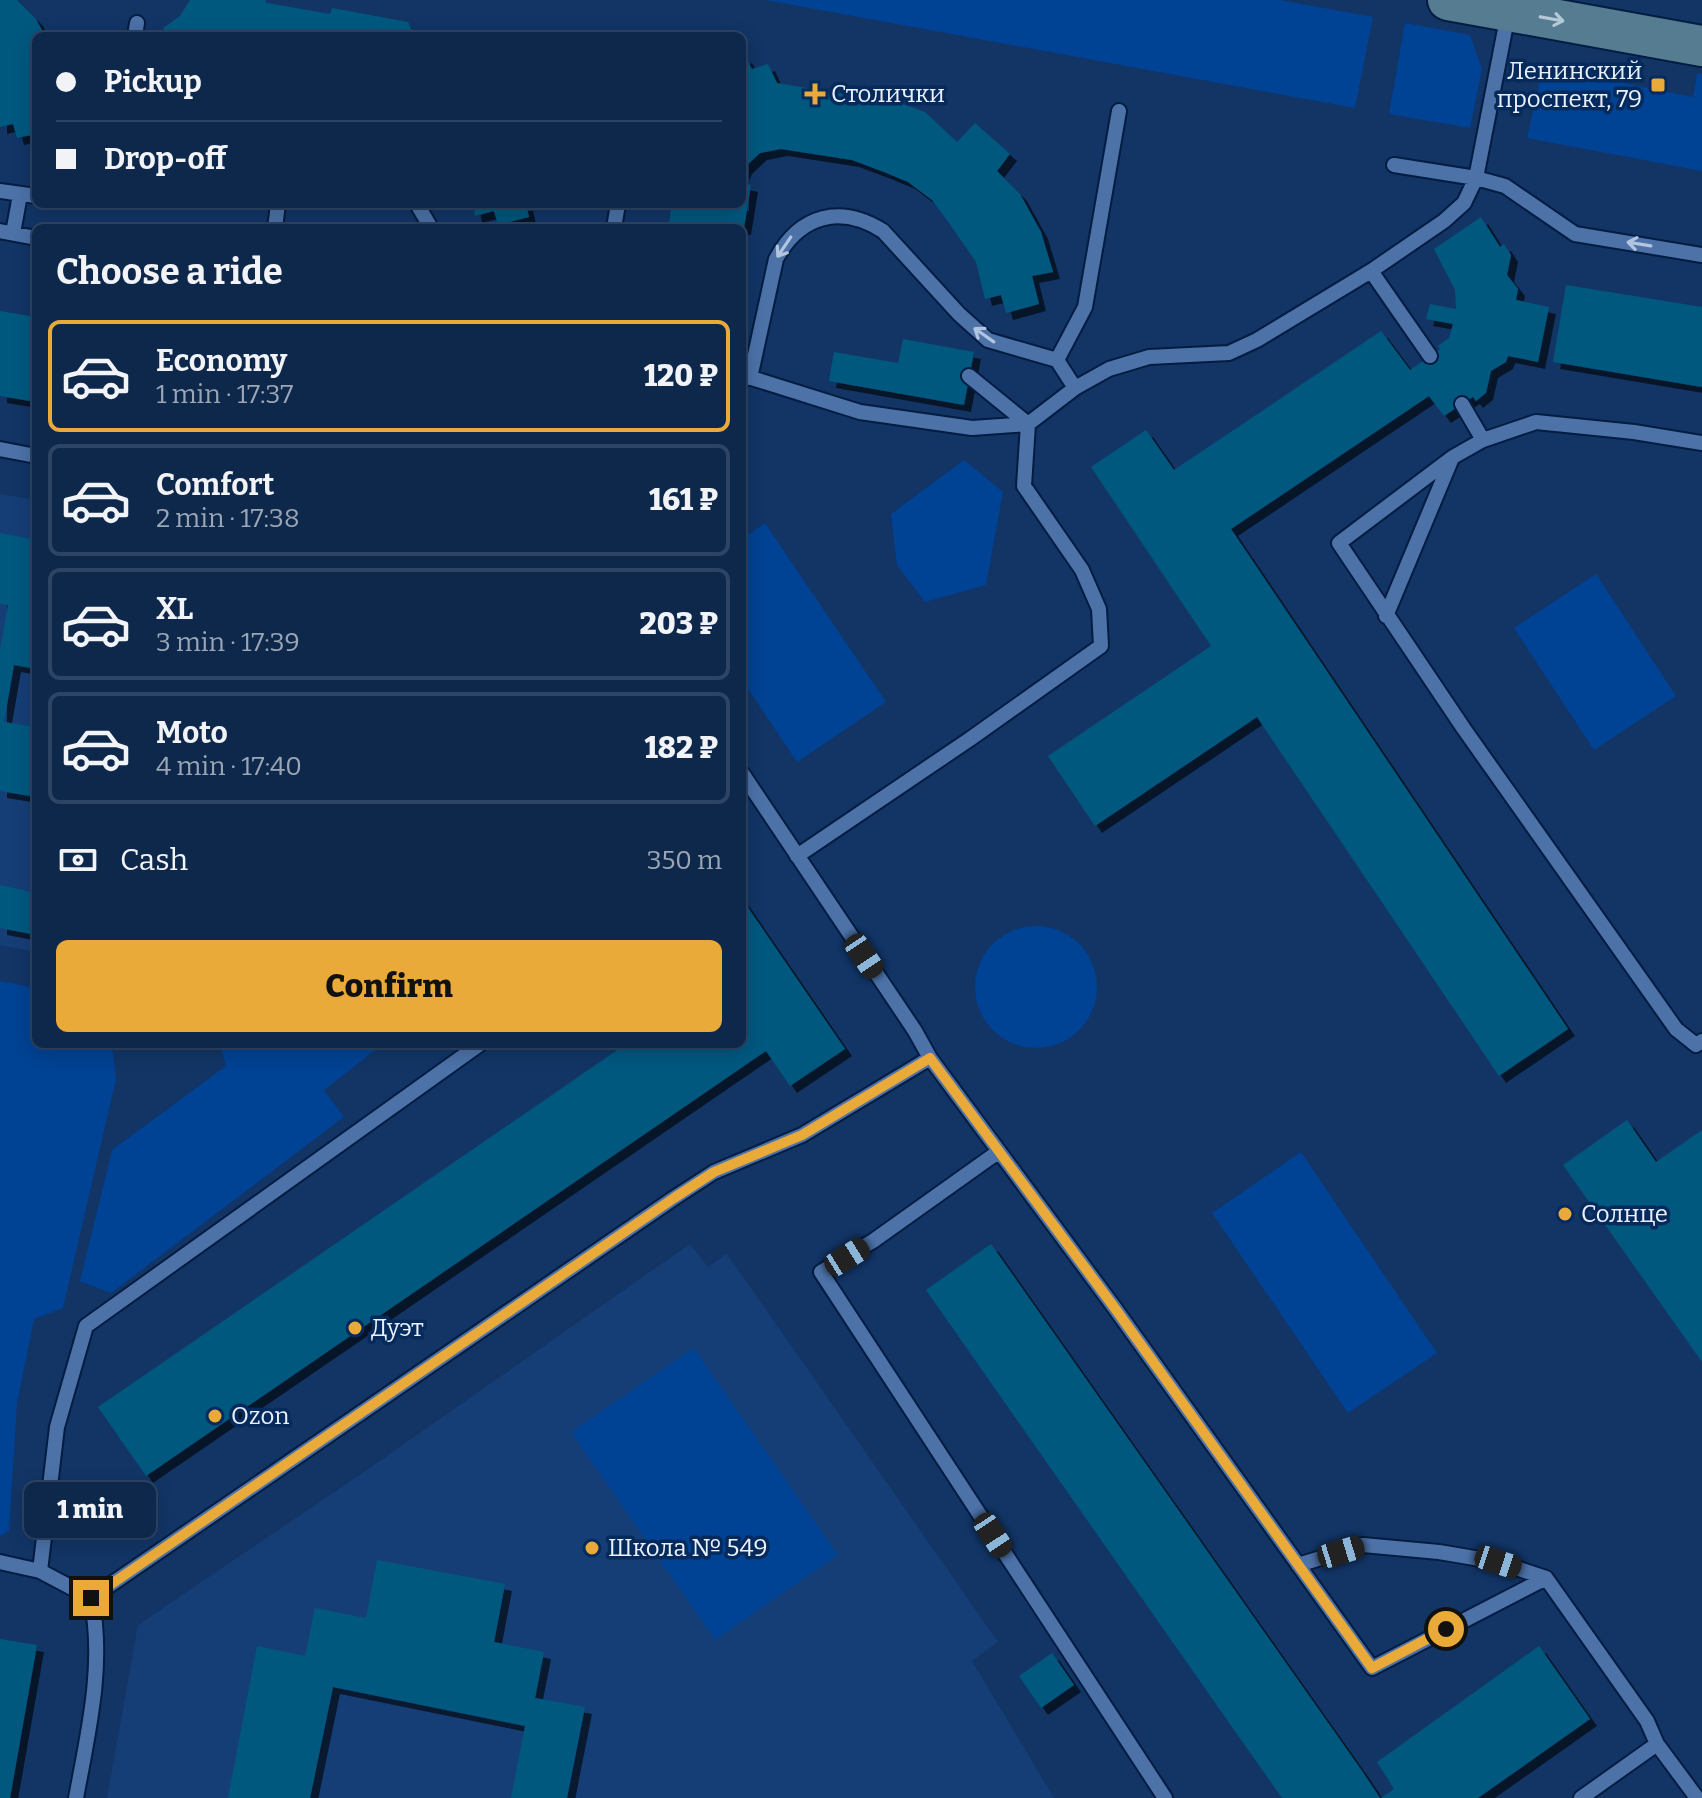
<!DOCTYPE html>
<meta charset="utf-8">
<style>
:root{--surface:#0e284c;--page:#173053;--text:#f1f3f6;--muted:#9ba6b5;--line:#2e4464;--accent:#eaaa39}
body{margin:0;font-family:Bitter,serif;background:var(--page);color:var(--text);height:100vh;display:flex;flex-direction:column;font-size:30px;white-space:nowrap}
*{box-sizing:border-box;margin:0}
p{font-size:26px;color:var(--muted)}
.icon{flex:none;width:44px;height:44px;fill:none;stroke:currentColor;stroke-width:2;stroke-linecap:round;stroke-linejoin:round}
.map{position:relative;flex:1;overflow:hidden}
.details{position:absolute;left:32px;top:224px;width:714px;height:824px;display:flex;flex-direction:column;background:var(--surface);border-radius:12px;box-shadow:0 4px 20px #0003,0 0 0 2px var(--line)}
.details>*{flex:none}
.top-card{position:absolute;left:32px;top:32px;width:714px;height:176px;border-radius:12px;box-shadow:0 4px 20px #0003,0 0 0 2px var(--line);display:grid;align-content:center;height:176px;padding:0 24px;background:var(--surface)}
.end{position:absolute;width:36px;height:36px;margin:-18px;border:10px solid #eaaa39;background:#111;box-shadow:0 0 0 4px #111}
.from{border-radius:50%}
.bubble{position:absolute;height:56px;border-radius:12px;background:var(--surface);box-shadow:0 4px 20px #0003,0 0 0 2px var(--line);font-size:26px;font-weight:800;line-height:56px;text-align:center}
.car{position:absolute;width:24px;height:48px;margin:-24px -12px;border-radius:10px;box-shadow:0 0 6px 2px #0007;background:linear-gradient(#222 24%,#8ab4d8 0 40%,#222 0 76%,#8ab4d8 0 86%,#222 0)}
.top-card b{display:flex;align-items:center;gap:28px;height:76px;font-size:30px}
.top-card b+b{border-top:2px solid var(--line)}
.top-card i{width:20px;height:20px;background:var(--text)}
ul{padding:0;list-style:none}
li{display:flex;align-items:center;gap:24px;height:112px;margin:0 16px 12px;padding:0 8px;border:4px solid var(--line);border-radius:12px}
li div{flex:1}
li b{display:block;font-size:30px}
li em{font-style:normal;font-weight:800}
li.active{border-color:var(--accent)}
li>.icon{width:72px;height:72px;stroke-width:1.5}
h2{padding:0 24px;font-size:36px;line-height:96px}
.pay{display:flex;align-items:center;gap:20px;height:88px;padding:0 24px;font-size:30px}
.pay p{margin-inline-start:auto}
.primary-button{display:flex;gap:16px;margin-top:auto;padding:16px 24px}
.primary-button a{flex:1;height:92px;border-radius:12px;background:var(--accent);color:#111;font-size:32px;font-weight:800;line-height:92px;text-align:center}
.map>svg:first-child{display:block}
.built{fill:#163e76}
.green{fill:#004293}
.building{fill:#02587f;filter:url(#shadow)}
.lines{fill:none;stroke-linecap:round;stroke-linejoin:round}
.service-casing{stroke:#031c41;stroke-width:18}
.secondary-casing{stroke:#031c41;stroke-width:44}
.service{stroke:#4c72a8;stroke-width:14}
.secondary{stroke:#557c90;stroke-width:40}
.oneway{stroke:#b5c8d8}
.oneway2{stroke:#b2c5e0}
.route{stroke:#eaaa39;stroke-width:10}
.poi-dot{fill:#eaaa39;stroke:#062a5b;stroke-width:3}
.labels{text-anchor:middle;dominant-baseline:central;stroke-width:7;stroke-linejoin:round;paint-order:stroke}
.poi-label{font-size:24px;fill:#e9f1fe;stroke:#062a5b;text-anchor:start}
</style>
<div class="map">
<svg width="1702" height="1798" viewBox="0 0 1702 1798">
<defs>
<filter id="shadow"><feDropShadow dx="7" dy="7" stdDeviation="0" flood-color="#0009"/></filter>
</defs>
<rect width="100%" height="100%" fill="#123566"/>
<path class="built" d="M 0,494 L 36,500 L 36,952 L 0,945 Z
M 690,1244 L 708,1267 L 727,1254 L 998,1642 L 972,1661 L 1054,1798 L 107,1798 L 138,1625 L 364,1472 Z"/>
<path class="green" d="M 766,0 L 1280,0 L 1373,17 L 1355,108 Z
M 1405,23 L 1470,35 L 1482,69 L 1470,128 L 1389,114 Z
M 1553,69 L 1693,97 L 1697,74 L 1702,74 L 1702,171 L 1527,138 L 1541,75 Z
M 964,460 L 1003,492 L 986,585 L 925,602 L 897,565 L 891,514 Z
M 765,523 L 886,702 L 797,762 L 742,680 L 742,539 Z
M 1596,574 L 1676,696 L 1594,750 L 1514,628 Z
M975 987a61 61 0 1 1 122 0a61 61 0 1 1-122 0Z
M 0,981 L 36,988 L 36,1044 L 112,1044 L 116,1079 L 63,1308 L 34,1319 L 17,1403 L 9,1531 L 0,1536 Z
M 220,1044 L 383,1044 L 324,1090 L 344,1117 L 111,1293 L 80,1281 L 112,1150 L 226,1066 Z
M 1301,1152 L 1437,1353 L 1348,1413 L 1212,1213 Z
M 694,1348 L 838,1555 L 715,1640 L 571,1432 Z"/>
<path class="building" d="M 0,0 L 17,0 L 36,19 L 45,36 L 36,36 L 36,134 L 17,138 L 13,124 L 0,127 Z
M 190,0 L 265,0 L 267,3 L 330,14 L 332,8 L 408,22 L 411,29 L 430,32 L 431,36 L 168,36 L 163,28 L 180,16 Z
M 745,56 L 752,69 L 768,64 L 777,83 L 903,104 L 925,112 L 957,142 L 975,123 L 1010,154 L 997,171 L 1020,194 L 1041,232 L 1053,272 L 1032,276 L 1039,304 L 1006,313 L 1001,295 L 985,299 L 976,262 L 947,220 L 932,200 L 908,182 L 884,172 L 852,160 L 781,149 L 760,153 L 745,167 L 742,174 L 742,58 Z
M 742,183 L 751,185 L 744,228 L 668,228 L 672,204 L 742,204 Z
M 473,204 L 526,204 L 529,217 L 498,225 L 494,211 L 475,216 Z
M 1481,217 L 1500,247 L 1504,244 L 1511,255 L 1507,275 L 1518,289 L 1516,300 L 1549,307 L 1538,362 L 1508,356 L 1506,362 L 1491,371 L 1486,393 L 1476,401 L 1473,397 L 1444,416 L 1429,396 L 1231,529 L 1568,1029 L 1499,1076 L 1257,717 L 1095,826 L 1048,756 L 1211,646 L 1091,467 L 1146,430 L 1174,470 L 1381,331 L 1410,370 L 1440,349 L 1438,346 L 1449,338 L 1453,324 L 1426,319 L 1430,304 L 1456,309 L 1455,290 L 1434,249 Z
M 1566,285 L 1702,307 L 1702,387 L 1553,362 Z
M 0,311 L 36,317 L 36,402 L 0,396 Z
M 903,339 L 974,352 L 964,405 L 829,381 L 834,352 L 898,363 Z
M 0,533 L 36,540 L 36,669 L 14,665 L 4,722 L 36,727 L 36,797 L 0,791 L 0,650 L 8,605 L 0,604 Z
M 0,885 L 36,893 L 36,935 L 0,928 Z
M 742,899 L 845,1049 L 790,1086 L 766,1051 L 146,1476 L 98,1407 L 626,1044 L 742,1044 Z
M 1627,1120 L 1656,1162 L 1702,1130 L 1702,1362 L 1563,1165 Z
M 991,1244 L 1362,1771 L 1380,1798 L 1282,1798 L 1164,1630 L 926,1290 Z
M 377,1560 L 505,1584 L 494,1642 L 544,1652 L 535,1698 L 585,1707 L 567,1798 L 511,1798 L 525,1726 L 333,1687 L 310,1798 L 228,1798 L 257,1646 L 305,1656 L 315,1608 L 366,1618 Z
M 0,1639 L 37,1645 L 10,1798 L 0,1798 Z
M 1539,1646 L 1590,1719 L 1478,1798 L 1381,1798 L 1394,1789 L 1377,1762 Z
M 1052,1653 L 1074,1685 L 1041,1708 L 1019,1676 Z"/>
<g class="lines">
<defs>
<path id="service" d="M 135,36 L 137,23
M 1394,165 L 1476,178 L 1505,186 L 1575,234 L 1702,255
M 0,191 L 36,196
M 417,204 L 431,228
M 275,228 L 278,204
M 614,228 L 618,204
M 0,231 L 36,238
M 13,233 L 20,195
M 1371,271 L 1430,356
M 742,375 L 860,412 L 972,428 L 1028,424 L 1075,388 L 1109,369 L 1149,357 L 1229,353 L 1257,340 L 1371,271 L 1444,221 L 1464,203 L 1476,178 L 1508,14
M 750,378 L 776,259 C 800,215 840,204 883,231 L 959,314 L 988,340 L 1057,360
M 1075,388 L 1057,360 L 1085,307 L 1119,111
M 1462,404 L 1483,440
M 1702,443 L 1634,432 L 1536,422 L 1483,440 L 1453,457 L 1339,543 L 1464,729 L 1676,1029 L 1696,1045 L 1702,1041
M 0,449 L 36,456
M 1386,616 L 1452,458
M 742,773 L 915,1031 L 930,1058 L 1114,1307 L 1372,1668 L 1546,1578 L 1647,1721 L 1657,1744 L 1697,1798
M 797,856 L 970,739 L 1101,646 L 1099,609 L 1082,570 L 1024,486 L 1028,424 L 969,376
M 998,1152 L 873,1241 L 821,1272 L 1165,1798
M 0,1562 L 40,1571 L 91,1598
M 1298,1565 L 1363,1545 L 1439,1552 L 1498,1562 L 1546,1578
M 40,1571 L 57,1427 L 86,1326 L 480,1044
M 91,1598 L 674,1198 L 714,1172 L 802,1135 L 930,1058
M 76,1798 C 88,1733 105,1663 91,1598
M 1581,1798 L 1657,1744"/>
<path id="secondary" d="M 1448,0 L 1702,46"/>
</defs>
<use href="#service" class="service-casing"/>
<use href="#secondary" class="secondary-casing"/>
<use href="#service" class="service"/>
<use href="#secondary" class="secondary"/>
</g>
<defs><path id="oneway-shaft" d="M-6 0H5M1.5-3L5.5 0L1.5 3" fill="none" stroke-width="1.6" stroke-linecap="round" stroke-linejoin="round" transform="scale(2)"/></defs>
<use class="oneway" href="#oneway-shaft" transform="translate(1552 19) rotate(10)"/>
<g class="oneway2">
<use href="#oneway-shaft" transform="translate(1639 244) rotate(-171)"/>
<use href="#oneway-shaft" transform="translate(784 247) rotate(124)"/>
<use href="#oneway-shaft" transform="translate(984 335) rotate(-145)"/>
</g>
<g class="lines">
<path class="route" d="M 91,1598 L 674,1198 L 714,1172 L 802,1135 L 930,1058 L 1114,1307 L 1372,1668 L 1446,1629"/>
</g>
<g class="poi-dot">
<rect x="1650" y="77" width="16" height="16" rx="4"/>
<path d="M811 82h8v8h8v8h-8v8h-8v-8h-8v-8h8z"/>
<circle cx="1565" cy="1214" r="8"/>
<circle cx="355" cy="1328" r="8"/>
<circle cx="215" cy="1416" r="8"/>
<circle cx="592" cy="1548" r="8"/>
</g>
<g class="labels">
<g class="poi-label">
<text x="1642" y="71" text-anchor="end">Ленинский<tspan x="1642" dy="28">проспект, 79</tspan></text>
<text x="831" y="94">Столички</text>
<text x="1581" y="1214">Солнце</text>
<text x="371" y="1328">Дуэт</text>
<text x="231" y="1416">Ozon</text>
<text x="608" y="1548">Школа № 549</text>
</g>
</g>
</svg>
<i class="end from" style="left:1446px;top:1629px"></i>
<i class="end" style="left:91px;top:1598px"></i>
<div class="bubble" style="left:24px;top:1482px;width:132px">1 min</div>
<i class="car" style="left:864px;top:956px;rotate:146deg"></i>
<i class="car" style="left:847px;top:1257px;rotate:58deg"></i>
<i class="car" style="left:993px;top:1535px;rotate:147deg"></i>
<i class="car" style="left:1341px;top:1552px;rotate:73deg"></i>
<i class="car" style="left:1498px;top:1562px;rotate:108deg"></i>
<div class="top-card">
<b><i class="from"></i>Pickup</b>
<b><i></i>Drop-off</b>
</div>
<section class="details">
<h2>Choose a ride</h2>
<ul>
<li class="active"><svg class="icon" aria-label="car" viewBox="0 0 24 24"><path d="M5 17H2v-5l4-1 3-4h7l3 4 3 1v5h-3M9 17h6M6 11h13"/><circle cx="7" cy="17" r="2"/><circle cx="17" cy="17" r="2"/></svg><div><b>Economy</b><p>1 min · 17:37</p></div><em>120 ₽</em></li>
<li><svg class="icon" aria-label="car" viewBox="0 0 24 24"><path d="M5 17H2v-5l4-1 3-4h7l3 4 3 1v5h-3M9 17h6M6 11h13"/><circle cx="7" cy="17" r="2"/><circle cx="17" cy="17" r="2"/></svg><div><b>Comfort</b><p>2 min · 17:38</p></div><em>161 ₽</em></li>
<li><svg class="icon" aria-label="car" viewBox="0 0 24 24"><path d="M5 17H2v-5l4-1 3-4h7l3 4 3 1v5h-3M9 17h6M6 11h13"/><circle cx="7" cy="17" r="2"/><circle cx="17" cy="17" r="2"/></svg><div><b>XL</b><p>3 min · 17:39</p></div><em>203 ₽</em></li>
<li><svg class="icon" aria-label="car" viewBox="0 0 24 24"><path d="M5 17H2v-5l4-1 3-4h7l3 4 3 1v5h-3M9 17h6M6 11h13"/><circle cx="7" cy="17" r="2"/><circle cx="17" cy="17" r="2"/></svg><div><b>Moto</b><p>4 min · 17:40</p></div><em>182 ₽</em></li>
</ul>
<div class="pay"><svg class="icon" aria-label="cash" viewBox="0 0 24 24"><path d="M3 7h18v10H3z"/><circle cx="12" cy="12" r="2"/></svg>Cash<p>350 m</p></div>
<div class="primary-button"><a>Confirm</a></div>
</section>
</div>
